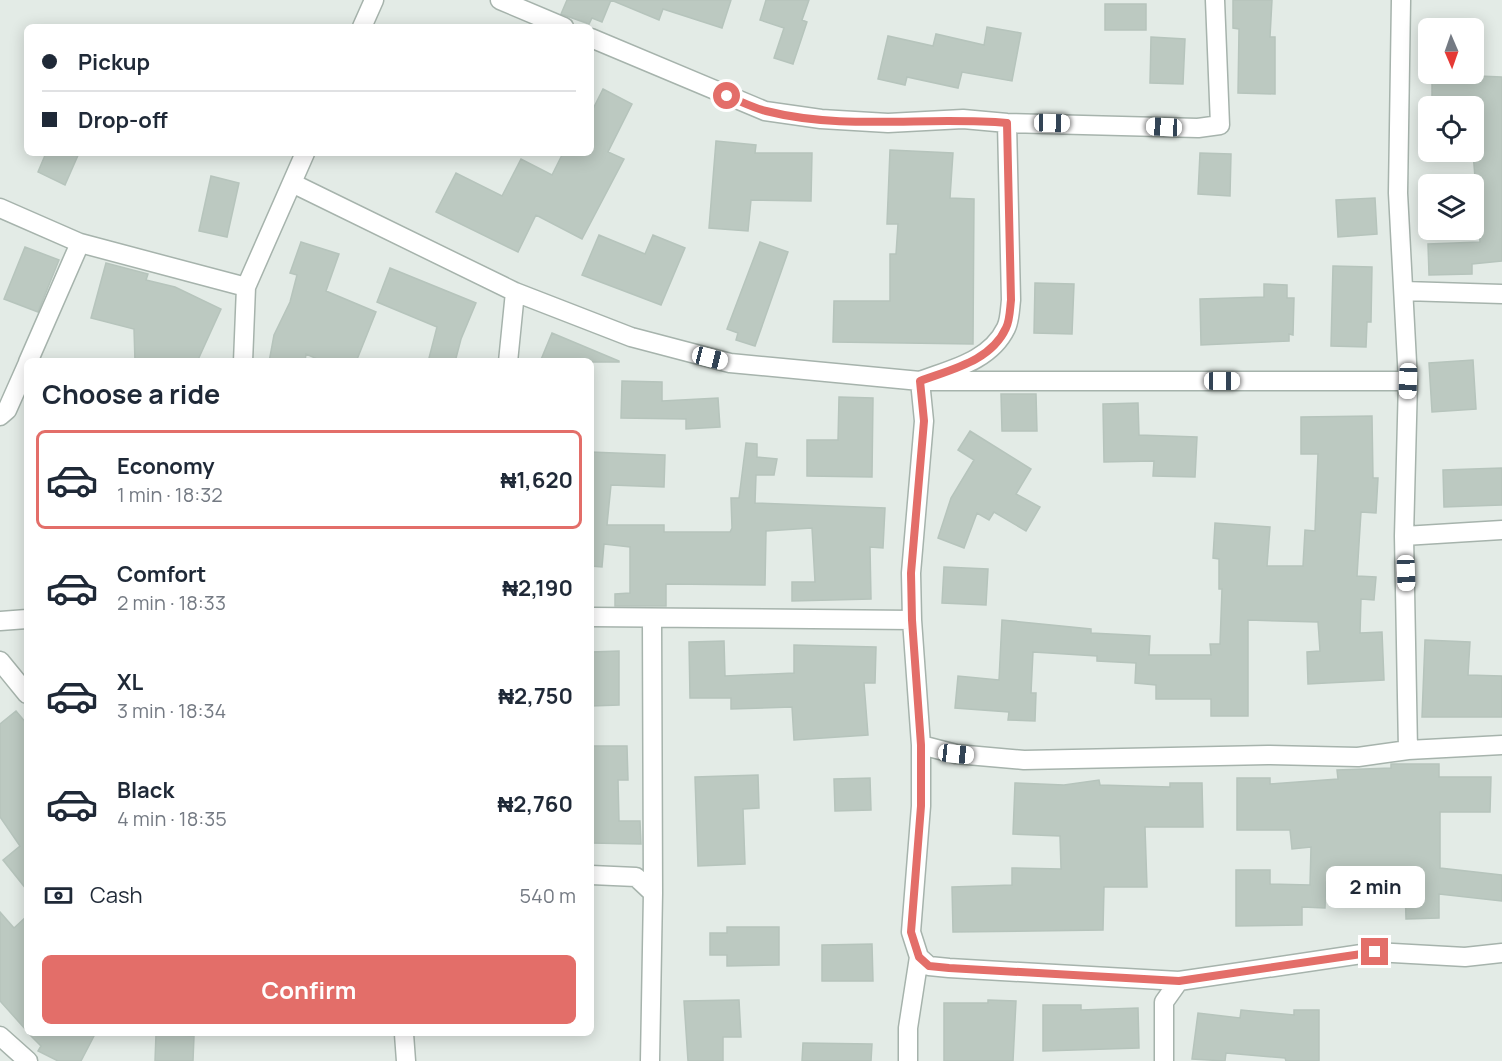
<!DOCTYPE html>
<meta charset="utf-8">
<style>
:root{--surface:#fff;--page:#f6f6f7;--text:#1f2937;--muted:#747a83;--line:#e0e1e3;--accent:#e36e69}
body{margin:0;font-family:Manrope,sans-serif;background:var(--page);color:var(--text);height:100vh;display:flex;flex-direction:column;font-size:22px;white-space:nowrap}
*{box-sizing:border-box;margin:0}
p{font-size:20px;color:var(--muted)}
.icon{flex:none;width:33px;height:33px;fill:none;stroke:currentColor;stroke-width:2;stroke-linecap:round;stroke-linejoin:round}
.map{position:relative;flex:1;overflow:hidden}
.sheet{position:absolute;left:24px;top:358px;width:570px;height:678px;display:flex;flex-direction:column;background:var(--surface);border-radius:9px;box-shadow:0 3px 15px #0003}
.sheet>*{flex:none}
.hud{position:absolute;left:24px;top:24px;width:570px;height:132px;border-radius:9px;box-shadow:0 3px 15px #0003;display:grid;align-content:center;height:132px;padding:0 18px;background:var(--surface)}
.needle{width:39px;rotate:178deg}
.tools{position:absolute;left:1418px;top:18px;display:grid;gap:12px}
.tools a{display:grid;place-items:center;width:66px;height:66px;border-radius:9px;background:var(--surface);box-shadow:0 3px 15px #0003;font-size:30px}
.end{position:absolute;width:27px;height:27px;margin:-14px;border:8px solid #e36e69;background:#fff;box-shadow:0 0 0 3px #fff}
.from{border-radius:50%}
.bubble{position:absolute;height:42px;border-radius:9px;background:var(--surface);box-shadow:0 3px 15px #0003;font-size:20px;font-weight:700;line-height:42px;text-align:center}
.car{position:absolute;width:18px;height:36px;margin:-18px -9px;border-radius:8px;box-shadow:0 0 4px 2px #0007;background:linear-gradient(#fff 24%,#345 0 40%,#fff 0 76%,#345 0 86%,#fff 0)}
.hud b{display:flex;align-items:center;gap:21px;height:57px;font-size:22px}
.hud b+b{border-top:2px solid var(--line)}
.hud i{width:15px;height:15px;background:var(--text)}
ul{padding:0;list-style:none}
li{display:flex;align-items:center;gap:18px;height:99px;margin:0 12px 9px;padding:0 6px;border:3px solid transparent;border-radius:9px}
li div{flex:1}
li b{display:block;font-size:22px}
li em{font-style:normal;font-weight:700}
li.on{border-color:var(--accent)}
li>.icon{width:54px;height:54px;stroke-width:1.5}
h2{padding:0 18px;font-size:27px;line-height:72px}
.pay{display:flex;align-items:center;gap:15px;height:66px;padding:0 18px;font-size:22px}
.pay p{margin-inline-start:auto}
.primary-button{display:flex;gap:12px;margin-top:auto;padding:12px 18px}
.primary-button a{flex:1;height:69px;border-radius:9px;background:var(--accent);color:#fff;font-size:24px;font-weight:700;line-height:69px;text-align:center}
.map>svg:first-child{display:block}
.building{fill:#bcc9c1;stroke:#b6c4bc;stroke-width:1.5}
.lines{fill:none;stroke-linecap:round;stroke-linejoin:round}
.minor-casing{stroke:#a6b3ac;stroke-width:21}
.minor{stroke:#fff;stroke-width:18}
.route{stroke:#e36e69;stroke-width:8}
</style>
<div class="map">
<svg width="1502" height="1061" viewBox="0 0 1502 1061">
<rect width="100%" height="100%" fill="#e3ebe6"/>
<path class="building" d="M 567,0 L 611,0 L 602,22 L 592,18 L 589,24 L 561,14 Z
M 611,0 L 731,0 L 722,28 L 663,9 L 659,20 Z
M 766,0 L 809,0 L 802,20 L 807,22 L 793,64 L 774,58 L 784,28 L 760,20 Z
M 1233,0 L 1272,0 L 1270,37 L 1275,37 L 1275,94 L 1238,93 L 1239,29 L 1233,28 Z
M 1105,4 L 1146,4 L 1146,30 L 1105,30 Z
M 987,27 L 1021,33 L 1012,81 L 962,72 L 958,88 L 907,77 L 905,85 L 878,79 L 888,36 L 933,46 L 936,34 L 984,45 Z
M 1151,37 L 1185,39 L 1183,84 L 1150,83 Z
M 1432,74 L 1502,77 L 1502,261 L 1472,264 L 1472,274 L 1429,275 L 1428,244 L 1480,242 L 1473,152 L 1473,106 L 1432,106 Z
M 603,89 L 632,104 L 608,152 L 624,159 L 582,239 L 536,215 L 518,252 L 436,212 L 456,173 L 502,196 L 521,159 L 552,175 L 563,153 L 591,153 L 591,113 Z
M 716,141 L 756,145 L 755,153 L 812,153 L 811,201 L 751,200 L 748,231 L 709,228 Z
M 890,150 L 953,153 L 950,198 L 974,199 L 973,344 L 833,342 L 834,301 L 890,301 L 890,254 L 896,254 L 898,224 L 887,224 Z
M 46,153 L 79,153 L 65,185 L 38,172 Z
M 1200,153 L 1231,154 L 1230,196 L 1198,194 Z
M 211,176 L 239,183 L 227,237 L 199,231 Z
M 1375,198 L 1377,234 L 1338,237 L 1336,200 Z
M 599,235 L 645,254 L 653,235 L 685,248 L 661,305 L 582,275 Z
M 301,242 L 339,254 L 326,291 L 376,312 L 356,362 L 324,362 L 306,354 L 305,362 L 269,362 L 274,335 L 290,302 L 297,275 L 290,273 Z
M 760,242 L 788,252 L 755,346 L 736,340 L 738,333 L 727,329 Z
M 25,247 L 59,260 L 38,312 L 4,299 Z
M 106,263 L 148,274 L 146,280 L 175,287 L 221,309 L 197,362 L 135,362 L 134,329 L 91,318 Z
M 1333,266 L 1372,267 L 1371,322 L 1367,322 L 1366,347 L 1331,346 Z
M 390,268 L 476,303 L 461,339 L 455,362 L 428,362 L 437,327 L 377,302 Z
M 1035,283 L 1074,284 L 1072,334 L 1034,333 Z
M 1264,284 L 1287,285 L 1287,298 L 1294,298 L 1293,335 L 1289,334 L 1289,341 L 1201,345 L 1200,299 L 1264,297 Z
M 552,333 L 619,361 L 619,362 L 540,362 Z
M 1473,360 L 1476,409 L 1432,412 L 1429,363 Z
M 622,381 L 662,382 L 662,401 L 718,398 L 720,427 L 686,429 L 686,419 L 621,418 Z
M 1001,394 L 1036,394 L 1037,431 L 1002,431 Z
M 839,397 L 873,398 L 872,477 L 807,476 L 807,440 L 838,440 Z
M 1138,403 L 1139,435 L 1197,437 L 1195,477 L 1153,476 L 1154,461 L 1104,462 L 1103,404 Z
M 1372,416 L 1373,478 L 1378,478 L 1376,513 L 1361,512 L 1357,576 L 1376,577 L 1374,600 L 1361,599 L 1360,633 L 1382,632 L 1384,680 L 1308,684 L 1307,652 L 1320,651 L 1318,622 L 1248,620 L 1248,716 L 1211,716 L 1211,699 L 1156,699 L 1156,685 L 1135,683 L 1136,663 L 1097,661 L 1097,656 L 1033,652 L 1031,693 L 1036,693 L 1035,721 L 1008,720 L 1009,712 L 955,708 L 958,676 L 999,680 L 1002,620 L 1091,629 L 1091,633 L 1150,636 L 1149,655 L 1211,655 L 1210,644 L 1220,644 L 1222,589 L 1219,589 L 1219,559 L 1213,558 L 1215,523 L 1270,527 L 1267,566 L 1303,566 L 1305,530 L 1315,531 L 1318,454 L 1301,454 L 1301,417 Z
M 970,431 L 1031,469 L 1016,494 L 1040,507 L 1026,531 L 994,512 L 989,520 L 977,513 L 964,548 L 938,538 L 951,498 L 974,460 L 958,450 Z
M 746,443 L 757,444 L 757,457 L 777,459 L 774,475 L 756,475 L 755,503 L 885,508 L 883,548 L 870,547 L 871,599 L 792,601 L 792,582 L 815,582 L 812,528 L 766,531 L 765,585 L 666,584 L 666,606 L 615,606 L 615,594 L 630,593 L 630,547 L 604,544 L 602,567 L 591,566 L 591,452 L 665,455 L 664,487 L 611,485 L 607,525 L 664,525 L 664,532 L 730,532 L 732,528 L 731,498 L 739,498 Z
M 1502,468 L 1502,505 L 1444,507 L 1443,470 Z
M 944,567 L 988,569 L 986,605 L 942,603 Z
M 1425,640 L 1470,642 L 1468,675 L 1502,676 L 1502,717 L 1422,717 Z
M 724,641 L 725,676 L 794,673 L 794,645 L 876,647 L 875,683 L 864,683 L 868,735 L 794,740 L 792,707 L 731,709 L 731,698 L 690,698 L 689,642 Z
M 619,651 L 619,705 L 591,706 L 591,652 Z
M 16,711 L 27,724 L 27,890 L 3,860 L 20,846 L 0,817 L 0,724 Z
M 591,746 L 627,746 L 628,780 L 618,780 L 619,821 L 640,821 L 641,844 L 591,843 Z
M 1391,764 L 1439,764 L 1439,777 L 1491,777 L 1490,812 L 1440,812 L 1440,868 L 1502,875 L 1502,901 L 1439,894 L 1439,918 L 1406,919 L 1405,882 L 1326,882 L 1325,908 L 1302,907 L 1302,925 L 1236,926 L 1236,870 L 1270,870 L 1270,884 L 1310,885 L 1311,847 L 1292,849 L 1290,830 L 1237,830 L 1237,778 L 1270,778 L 1270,784 L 1338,779 L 1337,770 L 1391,768 Z
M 758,775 L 759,808 L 743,809 L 745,864 L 698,866 L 695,777 Z
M 870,778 L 871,810 L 835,811 L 834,779 Z
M 1099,780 L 1100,785 L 1170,787 L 1170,783 L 1202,783 L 1203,827 L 1145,827 L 1147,887 L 1104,887 L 1103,930 L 953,932 L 952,887 L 1012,885 L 1012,868 L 1061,869 L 1060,836 L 1013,834 L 1015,783 L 1064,785 Z
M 0,912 L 14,928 L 27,916 L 27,1031 L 0,1001 Z
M 727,927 L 779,927 L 779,965 L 727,966 L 727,955 L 710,955 L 710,933 L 727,933 Z
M 872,944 L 873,981 L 822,981 L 822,945 Z
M 739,1000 L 741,1037 L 723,1037 L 723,1061 L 688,1061 L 684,1001 Z
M 988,1000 L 1016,1001 L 1013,1061 L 944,1061 L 944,1003 L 988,1003 Z
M 1043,1005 L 1081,1005 L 1081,1010 L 1138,1008 L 1139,1048 L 1043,1051 Z
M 1241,1010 L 1294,1015 L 1294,1010 L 1319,1010 L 1319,1061 L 1286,1061 L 1285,1058 L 1226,1053 L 1225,1061 L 1192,1059 L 1198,1013 L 1240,1018 Z
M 29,1034 L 95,1034 L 81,1061 L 58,1061 L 38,1051 L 41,1046 Z
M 156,1034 L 194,1036 L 193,1061 L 155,1061 Z
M 803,1043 L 872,1044 L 871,1061 L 802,1061 Z"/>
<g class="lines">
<defs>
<path id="minor" d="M 500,0 L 564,27
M 1401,0 L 1398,193 L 1408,381 L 1404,536 L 1408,750
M 362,27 L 374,0
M 591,38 L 765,111 L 821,119 L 888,123 L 963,119 L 1007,123 L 1198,128 L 1220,125 L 1215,0
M 1007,123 L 1011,300 C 1010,308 1010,320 1006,328 C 990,361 952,369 920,381 L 924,421 L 911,573 L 912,620 L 921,745 L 921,806 L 911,932 L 919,957 L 929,966 L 949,968 L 1179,981 L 1375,952 L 1465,957 L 1502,953
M 292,183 L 515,292 L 508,362
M 0,208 L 80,243 L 246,287
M 1404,291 L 1502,294
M 515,292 L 631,337 L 730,363 L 920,381 L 1408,381
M 28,362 L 80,243
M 243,362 L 246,287 L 305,153
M 0,416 L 7,410 L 27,365
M 1404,536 L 1502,530
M 591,617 L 912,620
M 652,619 L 653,893
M 0,621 L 27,619
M 0,661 L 27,694
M 921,745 L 956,754 L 1024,760 L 1268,755 L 1358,757 L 1408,750 L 1502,745
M 591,875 L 636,877 L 653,893 L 650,1061
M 404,1034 L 406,1061
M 0,1036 L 28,1061
M 908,1061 L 908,1028 L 919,957
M 1164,1061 L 1164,1002 L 1179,981"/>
</defs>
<use href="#minor" class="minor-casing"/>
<use href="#minor" class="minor"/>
</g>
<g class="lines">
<path class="route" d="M 727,96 C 740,101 753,108 766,111 C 845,131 927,116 1007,123 L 1011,300 C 1010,308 1010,320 1006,328 C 991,361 952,369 920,381 L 924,421 L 911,573 L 912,620 L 921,745 L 921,806 L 911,932 L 919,957 L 929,966 L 949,968 L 1179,981 L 1375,952"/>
</g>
</svg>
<div class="tools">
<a><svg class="needle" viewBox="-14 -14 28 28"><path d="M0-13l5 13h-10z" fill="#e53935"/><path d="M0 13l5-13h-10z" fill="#747a83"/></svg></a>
<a><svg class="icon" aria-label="locate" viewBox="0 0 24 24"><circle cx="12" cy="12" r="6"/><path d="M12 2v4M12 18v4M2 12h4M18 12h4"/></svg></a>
<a><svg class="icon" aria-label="layers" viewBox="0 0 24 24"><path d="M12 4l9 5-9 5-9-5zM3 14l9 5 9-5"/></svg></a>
</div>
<i class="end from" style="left:727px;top:96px"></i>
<i class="end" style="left:1375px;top:952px"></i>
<div class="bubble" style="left:1326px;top:866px;width:99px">2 min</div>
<i class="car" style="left:1052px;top:123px;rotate:91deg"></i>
<i class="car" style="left:1164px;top:127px;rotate:273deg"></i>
<i class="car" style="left:710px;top:358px;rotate:104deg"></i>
<i class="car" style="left:1222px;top:381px;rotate:90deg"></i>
<i class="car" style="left:1408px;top:381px;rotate:182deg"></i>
<i class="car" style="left:1406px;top:573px;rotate:178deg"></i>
<i class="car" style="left:956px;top:754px;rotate:96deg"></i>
<div class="hud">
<b><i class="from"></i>Pickup</b>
<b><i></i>Drop-off</b>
</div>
<section class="sheet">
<h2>Choose a ride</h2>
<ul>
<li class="on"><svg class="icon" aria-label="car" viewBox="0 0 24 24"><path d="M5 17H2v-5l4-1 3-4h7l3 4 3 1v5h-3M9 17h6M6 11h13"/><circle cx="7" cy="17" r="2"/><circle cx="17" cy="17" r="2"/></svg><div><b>Economy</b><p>1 min · 18:32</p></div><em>₦1,620</em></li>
<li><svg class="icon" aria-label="car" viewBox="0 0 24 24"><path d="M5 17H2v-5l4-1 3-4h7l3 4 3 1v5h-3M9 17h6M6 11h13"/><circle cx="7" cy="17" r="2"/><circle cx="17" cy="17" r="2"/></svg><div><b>Comfort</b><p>2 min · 18:33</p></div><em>₦2,190</em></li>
<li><svg class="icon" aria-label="car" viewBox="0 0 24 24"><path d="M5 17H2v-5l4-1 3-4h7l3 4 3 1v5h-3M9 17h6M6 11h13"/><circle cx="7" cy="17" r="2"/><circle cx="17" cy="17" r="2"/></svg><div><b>XL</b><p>3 min · 18:34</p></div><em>₦2,750</em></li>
<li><svg class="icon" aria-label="car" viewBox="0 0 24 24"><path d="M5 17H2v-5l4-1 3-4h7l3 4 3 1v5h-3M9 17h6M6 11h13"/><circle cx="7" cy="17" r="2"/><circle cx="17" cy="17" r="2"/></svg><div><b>Black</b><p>4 min · 18:35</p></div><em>₦2,760</em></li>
</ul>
<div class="pay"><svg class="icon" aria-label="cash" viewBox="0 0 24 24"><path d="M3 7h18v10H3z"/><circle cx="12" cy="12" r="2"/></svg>Cash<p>540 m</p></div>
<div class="primary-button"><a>Confirm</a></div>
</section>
</div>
